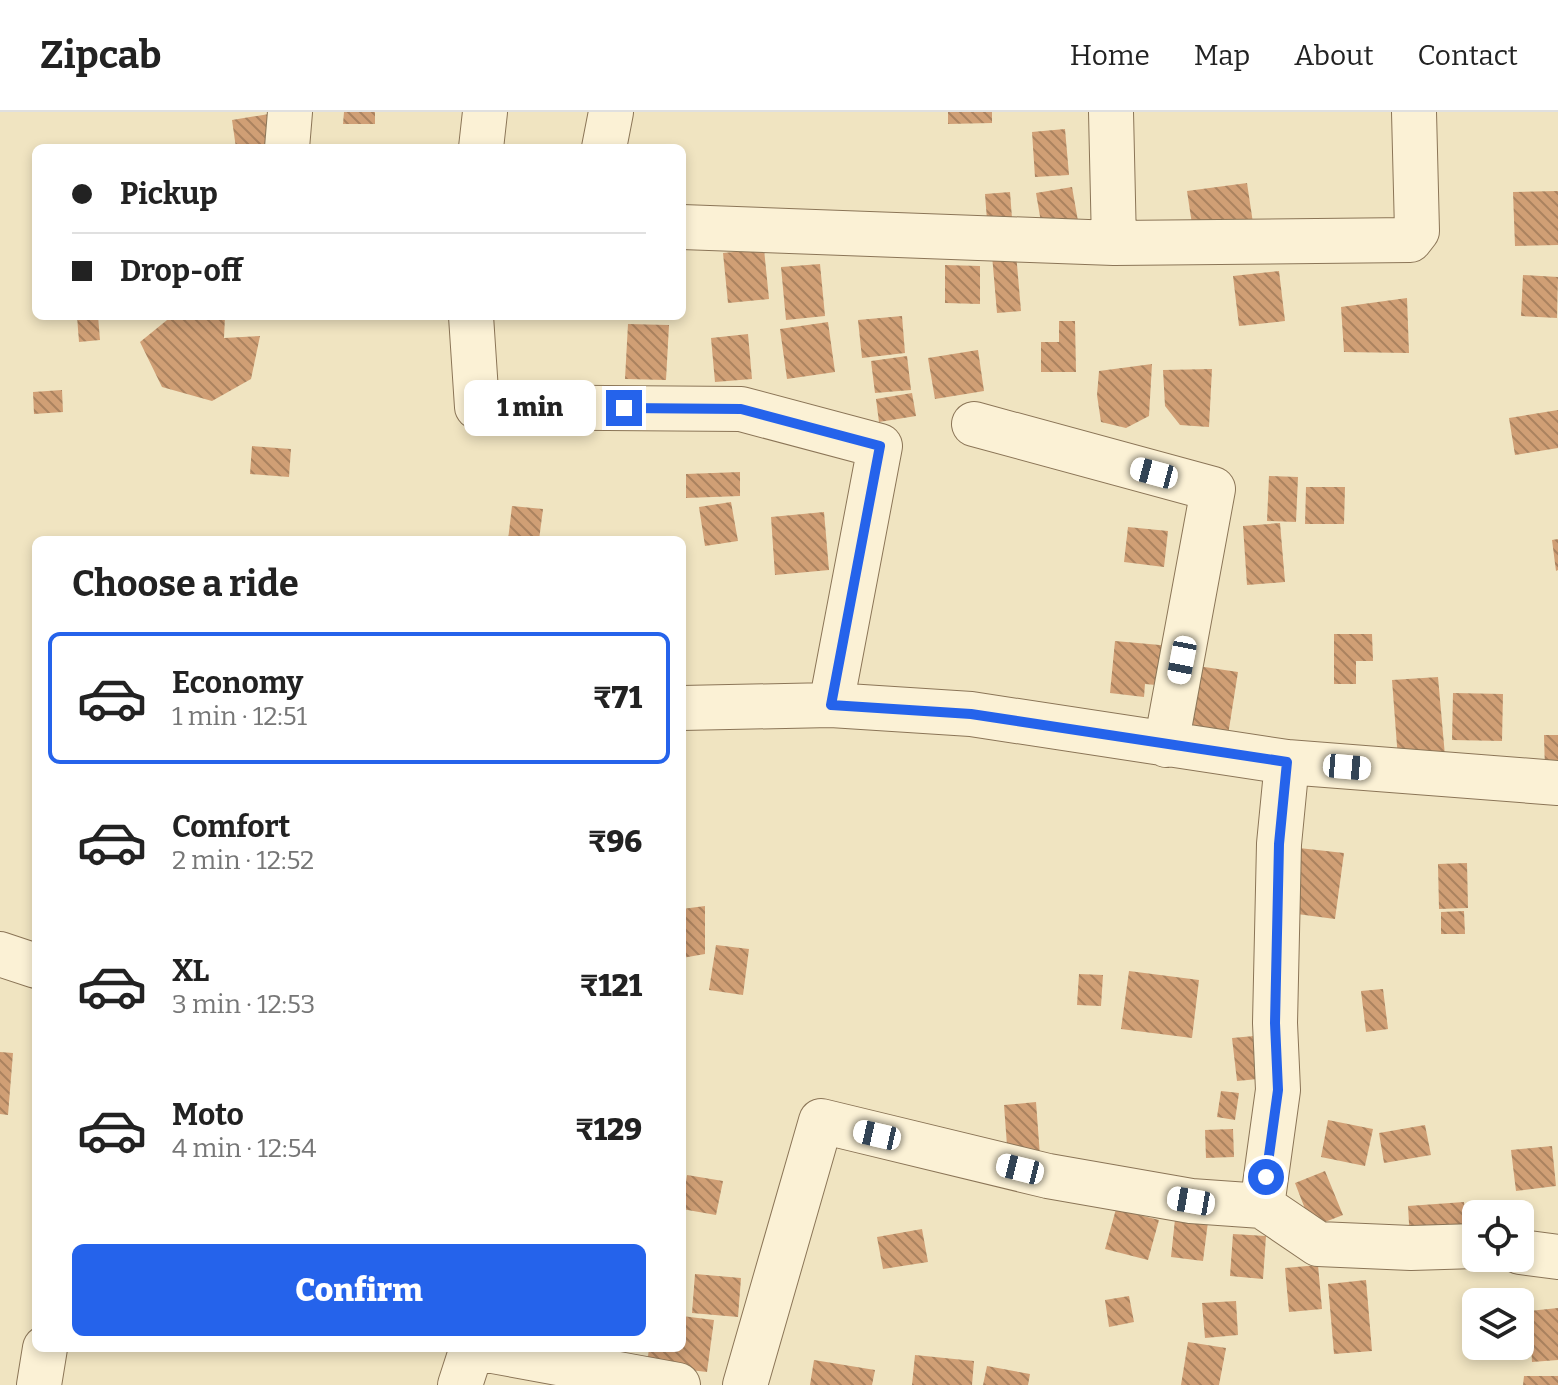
<!DOCTYPE html>
<meta charset="utf-8">
<style>
:root{--surface:#fff;--page:#f2f2f2;--text:#222;--muted:#767676;--line:#e0e0e0;--accent:#2563eb}
body{margin:0;font-family:Bitter,serif;background:var(--page);color:var(--text);height:100vh;display:flex;flex-direction:column;font-size:30px;white-space:nowrap}
*{box-sizing:border-box;margin:0}
p{font-size:26px;color:var(--muted)}
.icon{flex:none;width:44px;height:44px;fill:none;stroke:currentColor;stroke-width:2;stroke-linecap:round;stroke-linejoin:round}
.map{position:relative;flex:1;overflow:hidden}
.side{position:absolute;left:32px;top:424px;width:654px;height:816px;display:flex;flex-direction:column;background:var(--surface);border-radius:12px;box-shadow:0 4px 12px #0003}
.side>*{flex:none}
.hud{position:absolute;left:32px;top:32px;width:654px;height:176px;border-radius:12px;box-shadow:0 4px 12px #0003;display:grid;align-content:center;height:176px;padding:0 40px;background:var(--surface)}
.fabs{position:absolute;left:1462px;top:1088px;display:grid;gap:16px}
.fabs a{display:grid;place-items:center;width:72px;height:72px;border-radius:12px;background:var(--surface);box-shadow:0 4px 12px #0003;font-size:40px}
.end{position:absolute;width:36px;height:36px;margin:-18px;border:10px solid #2563eb;background:#fff;box-shadow:0 0 0 4px #fff}
.from{border-radius:50%}
.bubble{position:absolute;height:56px;border-radius:12px;background:var(--surface);box-shadow:0 4px 12px #0003;font-size:26px;font-weight:800;line-height:56px;text-align:center}
.car{position:absolute;width:24px;height:48px;margin:-24px -12px;border-radius:10px;box-shadow:0 0 6px 2px #0007;background:linear-gradient(#fff 24%,#345 0 40%,#fff 0 76%,#345 0 86%,#fff 0)}
.hud b{display:flex;align-items:center;gap:28px;height:76px;font-size:30px}
.hud b+b{border-top:2px solid var(--line)}
.hud i{width:20px;height:20px;background:var(--text)}
ul{padding:0;list-style:none}
li{display:flex;align-items:center;gap:24px;height:132px;margin:0 16px 12px;padding:0 24px;border:4px solid transparent;border-radius:12px}
li div{flex:1}
li b{display:block;font-size:30px}
li em{font-style:normal;font-weight:800}
li.selected{border-color:var(--accent)}
li>.icon{width:72px;height:72px;stroke-width:1.5}
h2{padding:0 40px;font-size:36px;line-height:96px}
.primary-button{display:flex;gap:16px;margin-top:auto;padding:16px 40px}
.primary-button a{flex:1;height:92px;border-radius:12px;background:var(--accent);color:#fff;font-size:32px;font-weight:800;line-height:92px;text-align:center}
header{display:flex;align-items:center;gap:48px;box-sizing:border-box;height:112px;padding:0 40px;background:var(--surface);border-bottom:2px solid var(--line)}
header strong{font-size:38px}
nav{display:flex;gap:44px;margin-inline-start:auto;font-size:28px}
.map>svg:first-child{display:block}
.building{fill:url(#building-back-hatch)}
.lines{fill:none;stroke-linecap:round;stroke-linejoin:round}
.minor-casing{stroke:#8b7557;stroke-width:46}
.minor{stroke:#fbf1d5;stroke-width:44}
.route{stroke:#2563eb;stroke-width:10}
</style>
<header>
<strong>Zipcab</strong>
<nav><a>Home</a><a>Map</a><a>About</a><a>Contact</a></nav>
</header>
<div class="map">
<svg width="1558" height="1273" viewBox="0 0 1558 1273">
<defs>
<pattern id="building-back-hatch" width="6" height="6" patternUnits="userSpaceOnUse" patternTransform="scale(2)"><rect width="6" height="6" fill="#d09f75"/><path d="M-1 5l2 2M0 0l6 6M5-1l2 2" fill="none" stroke="#aa825f"/></pattern>
</defs>
<rect width="100%" height="100%" fill="#f0e4c1"/>
<path class="building" d="M 344,0 L 375,0 L 375,12 L 343,12 Z
M 948,0 L 992,0 L 992,11 L 948,12 Z
M 275,1 L 280,36 L 236,36 L 232,8 Z
M 1065,17 L 1069,63 L 1035,65 L 1032,20 Z
M 1247,71 L 1253,111 L 1193,119 L 1187,79 Z
M 1072,75 L 1078,109 L 1042,116 L 1036,81 Z
M 1558,79 L 1558,133 L 1515,134 L 1513,80 Z
M 1010,80 L 1013,119 L 988,121 L 985,82 Z
M 764,137 L 769,187 L 728,191 L 723,141 Z
M 1016,141 L 1021,199 L 997,201 L 992,143 Z
M 820,152 L 825,204 L 786,208 L 781,155 Z
M 945,153 L 980,154 L 980,192 L 945,191 Z
M 1279,159 L 1285,209 L 1239,214 L 1233,164 Z
M 1523,163 L 1558,165 L 1557,206 L 1521,204 Z
M 1407,186 L 1409,241 L 1344,240 L 1341,195 Z
M 77,204 L 98,204 L 100,228 L 79,230 Z
M 172,204 L 225,204 L 224,226 L 260,224 L 251,267 L 212,289 L 162,275 L 140,230 Z
M 902,204 L 905,241 L 862,246 L 858,208 Z
M 1059,209 L 1075,209 L 1076,260 L 1041,260 L 1041,230 L 1059,230 Z
M 828,210 L 835,260 L 787,267 L 780,217 Z
M 628,212 L 669,213 L 666,268 L 625,267 Z
M 748,222 L 752,267 L 715,270 L 711,226 Z
M 978,238 L 984,279 L 935,287 L 928,246 Z
M 907,244 L 911,278 L 875,281 L 871,249 Z
M 1152,252 L 1149,304 L 1126,316 L 1101,310 L 1097,283 L 1099,259 Z
M 1212,257 L 1209,315 L 1180,313 L 1165,294 L 1163,258 Z
M 62,278 L 63,300 L 34,302 L 33,280 Z
M 912,281 L 916,304 L 879,310 L 876,287 Z
M 1558,298 L 1558,336 L 1515,343 L 1509,306 Z
M 252,334 L 291,337 L 289,365 L 250,362 Z
M 740,360 L 740,384 L 686,386 L 686,362 Z
M 1269,364 L 1298,365 L 1296,410 L 1267,409 Z
M 1306,375 L 1345,375 L 1344,412 L 1305,412 Z
M 731,390 L 738,429 L 705,434 L 699,395 Z
M 512,394 L 543,397 L 539,428 L 508,428 Z
M 824,400 L 829,458 L 775,463 L 771,405 Z
M 1280,411 L 1285,470 L 1247,473 L 1243,414 Z
M 1128,415 L 1168,419 L 1164,455 L 1124,450 Z
M 1558,427 L 1558,458 L 1556,459 L 1552,428 Z
M 1334,522 L 1372,522 L 1373,549 L 1356,549 L 1356,572 L 1334,572 Z
M 1115,529 L 1171,534 L 1167,574 L 1145,572 L 1144,585 L 1110,581 Z
M 1191,553 L 1238,560 L 1228,623 L 1181,615 Z
M 1438,565 L 1445,644 L 1398,647 L 1392,568 Z
M 1453,581 L 1503,582 L 1502,629 L 1452,628 Z
M 1544,623 L 1558,623 L 1558,659 L 1545,659 Z
M 1290,735 L 1344,741 L 1335,807 L 1282,800 Z
M 1467,751 L 1468,796 L 1439,797 L 1438,752 Z
M 705,794 L 705,842 L 682,846 L 682,797 Z
M 1464,799 L 1465,822 L 1441,822 L 1441,800 Z
M 716,833 L 749,837 L 743,883 L 709,878 Z
M 1129,859 L 1199,868 L 1192,926 L 1121,917 Z
M 1079,862 L 1103,863 L 1101,894 L 1077,893 Z
M 1383,877 L 1388,917 L 1366,920 L 1361,879 Z
M 1254,924 L 1258,967 L 1237,969 L 1232,926 Z
M 0,940 L 13,941 L 8,1003 L 0,1002 Z
M 1221,979 L 1239,981 L 1235,1008 L 1217,1005 Z
M 1036,990 L 1040,1044 L 1008,1047 L 1004,993 Z
M 1328,1008 L 1373,1017 L 1365,1054 L 1321,1045 Z
M 1425,1013 L 1431,1043 L 1384,1051 L 1379,1021 Z
M 1233,1017 L 1234,1045 L 1206,1046 L 1205,1018 Z
M 1552,1034 L 1556,1074 L 1516,1079 L 1511,1038 Z
M 1325,1059 L 1343,1103 L 1312,1115 L 1295,1071 Z
M 687,1063 L 723,1069 L 716,1103 L 682,1097 Z
M 1464,1090 L 1467,1125 L 1410,1129 L 1408,1094 Z
M 1116,1097 L 1159,1108 L 1148,1148 L 1105,1137 Z
M 1176,1098 L 1209,1102 L 1203,1149 L 1171,1145 Z
M 922,1117 L 928,1150 L 883,1157 L 877,1125 Z
M 1233,1122 L 1266,1124 L 1263,1167 L 1230,1164 Z
M 1318,1153 L 1322,1197 L 1289,1200 L 1285,1156 Z
M 695,1162 L 741,1166 L 738,1205 L 692,1201 Z
M 1366,1168 L 1372,1239 L 1334,1242 L 1328,1172 Z
M 1129,1184 L 1134,1210 L 1109,1215 L 1105,1188 Z
M 1236,1189 L 1238,1223 L 1205,1226 L 1202,1191 Z
M 1558,1196 L 1558,1248 L 1532,1250 L 1529,1199 Z
M 682,1204 L 714,1208 L 707,1260 L 647,1253 L 649,1236 L 682,1236 Z
M 1188,1230 L 1226,1236 L 1219,1273 L 1181,1273 Z
M 915,1243 L 974,1249 L 972,1273 L 912,1273 Z
M 814,1248 L 875,1258 L 872,1273 L 810,1273 Z
M 987,1254 L 1030,1262 L 1028,1273 L 983,1273 Z
M 1524,1264 L 1558,1264 L 1558,1273 L 1523,1273 Z"/>
<g class="lines">
<defs>
<path id="minor" d="M 1111,0 L 1114,131
M 287,36 L 290,0
M 481,36 L 485,0
M 604,36 L 611,0
M 682,115 L 1114,131 L 1410,128 L 1417,119 L 1414,0
M 471,204 L 477,295 L 741,297 L 880,334 L 831,593
M 974,312 L 1213,377 L 1166,633
M 682,596 L 831,593 L 971,602 L 1287,650 L 1558,671
M 0,842 L 36,854
M 1262,1094 L 1278,978 L 1275,911 L 1279,732 L 1287,650
M 1520,1140 L 1558,1145
M 476,1236 L 678,1273
M 39,1273 L 45,1236
M 460,1273 L 472,1236
M 745,1273 L 821,1009 L 1048,1064 L 1191,1089 L 1262,1094 L 1318,1132 L 1411,1136 L 1476,1134"/>
</defs>
<use href="#minor" class="minor-casing"/>
<use href="#minor" class="minor"/>
</g>
<g class="lines">
<path class="route" d="M 624,296 L 741,297 L 880,334 L 831,593 L 971,602 L 1287,650 L 1279,732 L 1275,911 L 1278,978 L 1266,1065"/>
</g>
</svg>
<div class="fabs">
<a><svg class="icon" aria-label="locate" viewBox="0 0 24 24"><circle cx="12" cy="12" r="6"/><path d="M12 2v4M12 18v4M2 12h4M18 12h4"/></svg></a>
<a><svg class="icon" aria-label="layers" viewBox="0 0 24 24"><path d="M12 4l9 5-9 5-9-5zM3 14l9 5 9-5"/></svg></a>
</div>
<i class="end from" style="left:1266px;top:1065px"></i>
<i class="end" style="left:624px;top:296px"></i>
<div class="bubble" style="left:464px;top:268px;width:132px">1 min</div>
<i class="car" style="left:1154px;top:361px;rotate:285deg"></i>
<i class="car" style="left:1182px;top:548px;rotate:191deg"></i>
<i class="car" style="left:1347px;top:655px;rotate:95deg"></i>
<i class="car" style="left:877px;top:1023px;rotate:283deg"></i>
<i class="car" style="left:1020px;top:1057px;rotate:284deg"></i>
<i class="car" style="left:1191px;top:1089px;rotate:280deg"></i>
<div class="hud">
<b><i class="from"></i>Pickup</b>
<b><i></i>Drop-off</b>
</div>
<section class="side">
<h2>Choose a ride</h2>
<ul>
<li class="selected"><svg class="icon" aria-label="car" viewBox="0 0 24 24"><path d="M5 17H2v-5l4-1 3-4h7l3 4 3 1v5h-3M9 17h6M6 11h13"/><circle cx="7" cy="17" r="2"/><circle cx="17" cy="17" r="2"/></svg><div><b>Economy</b><p>1 min · 12:51</p></div><em>₹71</em></li>
<li><svg class="icon" aria-label="car" viewBox="0 0 24 24"><path d="M5 17H2v-5l4-1 3-4h7l3 4 3 1v5h-3M9 17h6M6 11h13"/><circle cx="7" cy="17" r="2"/><circle cx="17" cy="17" r="2"/></svg><div><b>Comfort</b><p>2 min · 12:52</p></div><em>₹96</em></li>
<li><svg class="icon" aria-label="car" viewBox="0 0 24 24"><path d="M5 17H2v-5l4-1 3-4h7l3 4 3 1v5h-3M9 17h6M6 11h13"/><circle cx="7" cy="17" r="2"/><circle cx="17" cy="17" r="2"/></svg><div><b>XL</b><p>3 min · 12:53</p></div><em>₹121</em></li>
<li><svg class="icon" aria-label="car" viewBox="0 0 24 24"><path d="M5 17H2v-5l4-1 3-4h7l3 4 3 1v5h-3M9 17h6M6 11h13"/><circle cx="7" cy="17" r="2"/><circle cx="17" cy="17" r="2"/></svg><div><b>Moto</b><p>4 min · 12:54</p></div><em>₹129</em></li>
</ul>
<div class="primary-button"><a>Confirm</a></div>
</section>
</div>
